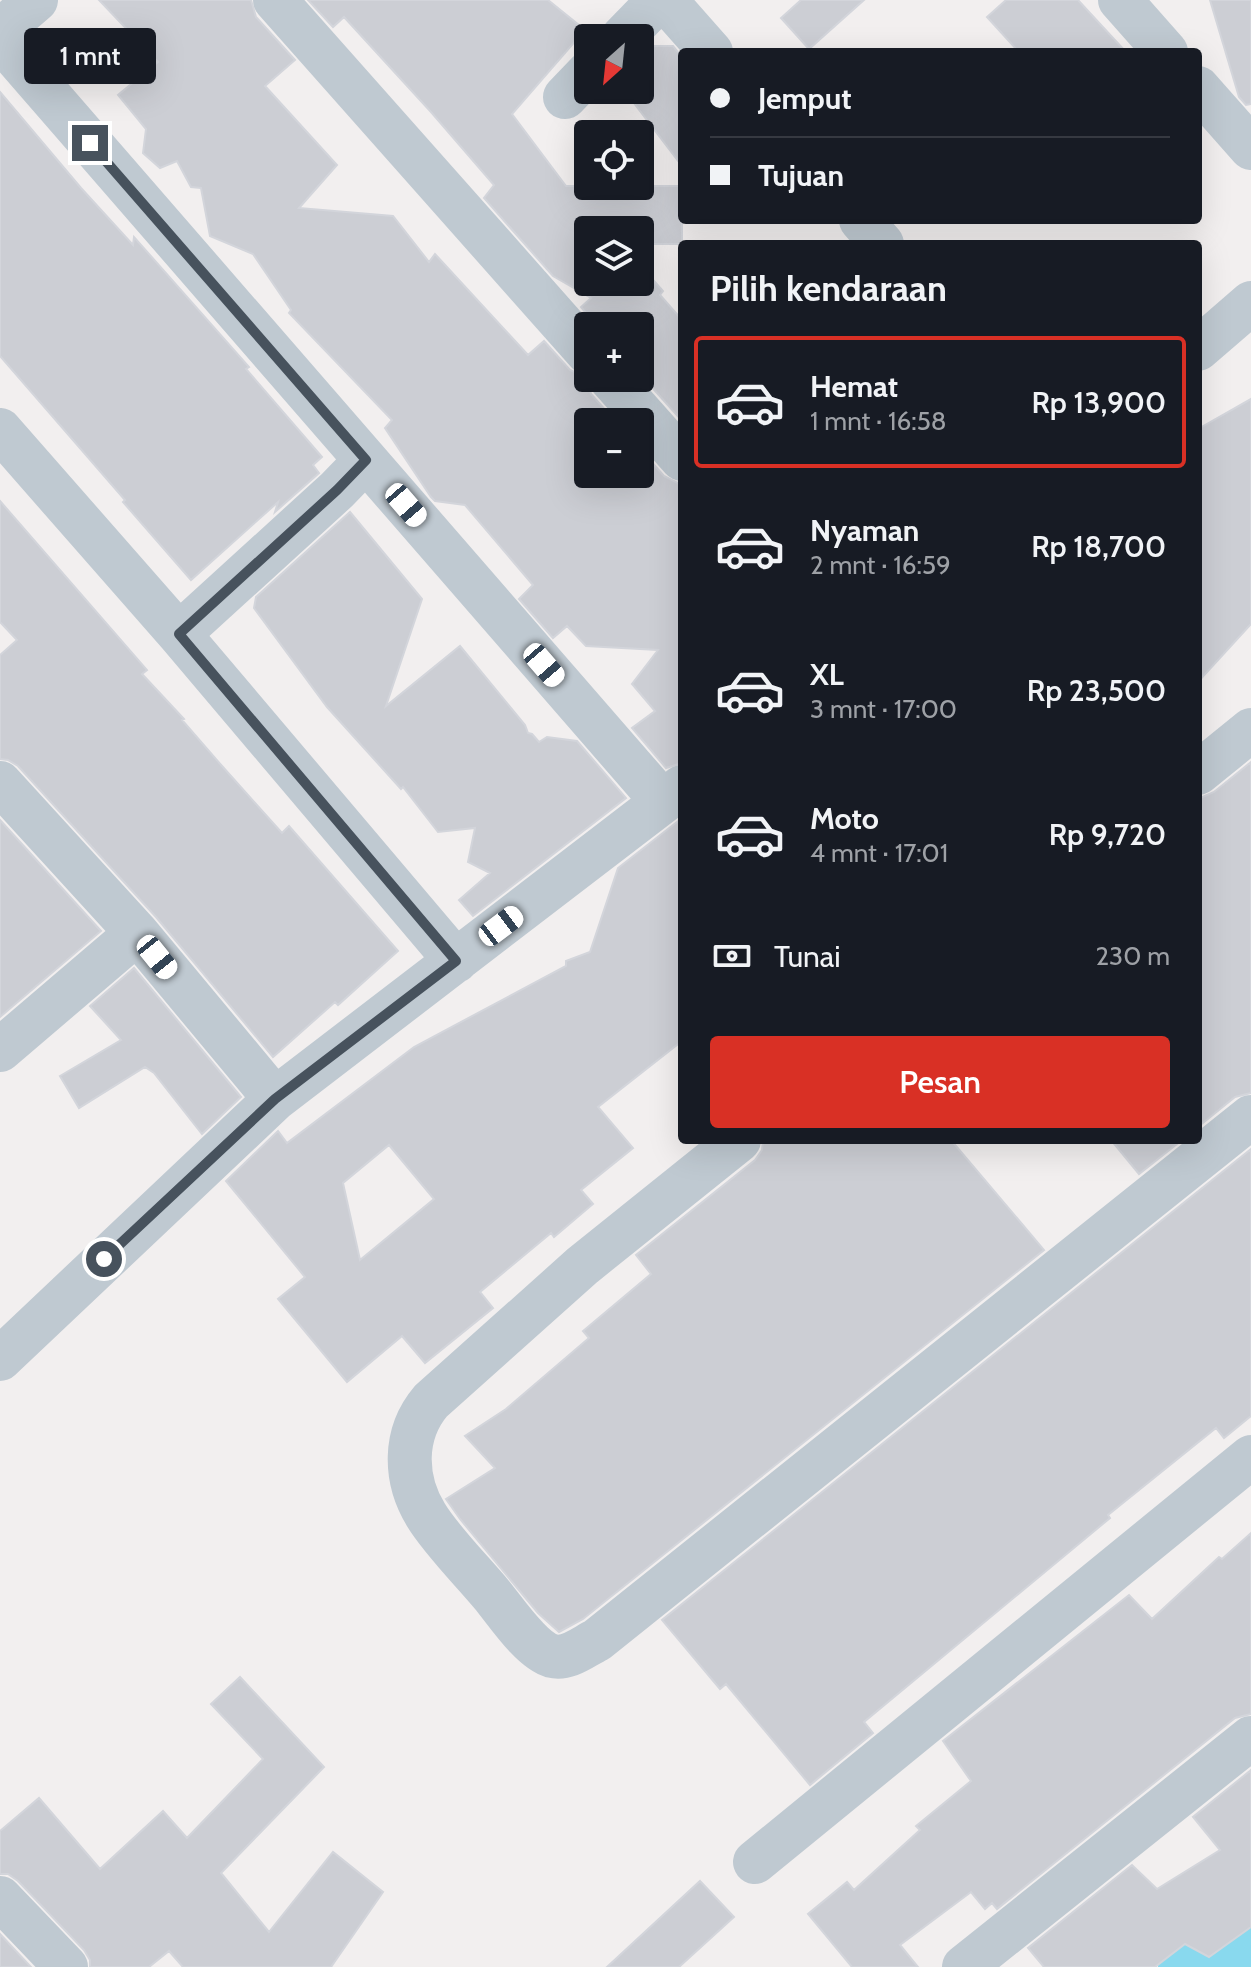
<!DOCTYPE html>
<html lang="id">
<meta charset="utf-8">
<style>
:root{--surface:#171b24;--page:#20242c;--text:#f1f3f6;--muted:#9ea1a6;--line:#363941;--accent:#d93025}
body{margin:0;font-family:Cabin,sans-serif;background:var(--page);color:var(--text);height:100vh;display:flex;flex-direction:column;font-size:30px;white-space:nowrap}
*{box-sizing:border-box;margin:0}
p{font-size:26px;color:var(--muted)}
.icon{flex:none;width:44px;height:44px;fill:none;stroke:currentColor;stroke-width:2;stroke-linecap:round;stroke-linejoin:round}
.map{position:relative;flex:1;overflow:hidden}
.side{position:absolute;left:678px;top:240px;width:524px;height:904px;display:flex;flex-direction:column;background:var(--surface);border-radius:8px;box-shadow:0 8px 32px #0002}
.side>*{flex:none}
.hud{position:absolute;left:678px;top:48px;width:524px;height:176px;border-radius:8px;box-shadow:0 8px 32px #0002;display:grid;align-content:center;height:176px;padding:0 32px;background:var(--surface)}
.needle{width:52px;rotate:207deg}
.fabs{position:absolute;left:574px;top:24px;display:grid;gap:16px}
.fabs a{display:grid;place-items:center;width:80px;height:80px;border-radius:8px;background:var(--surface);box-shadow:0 8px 32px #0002;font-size:40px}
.end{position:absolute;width:36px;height:36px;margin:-18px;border:10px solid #47525d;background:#fff;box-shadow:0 0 0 4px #fff}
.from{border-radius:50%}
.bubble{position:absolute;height:56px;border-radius:8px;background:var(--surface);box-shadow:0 8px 32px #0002;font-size:26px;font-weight:600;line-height:56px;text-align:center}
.car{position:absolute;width:24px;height:48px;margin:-24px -12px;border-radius:10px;box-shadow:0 0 6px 2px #0007;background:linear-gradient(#fff 24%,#345 0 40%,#fff 0 76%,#345 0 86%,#fff 0)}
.hud b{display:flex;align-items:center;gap:28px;height:76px;font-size:30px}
.hud b+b{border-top:2px solid var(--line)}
.hud i{width:20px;height:20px;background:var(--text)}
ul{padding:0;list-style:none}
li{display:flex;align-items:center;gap:24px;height:132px;margin:0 16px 12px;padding:0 16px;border:4px solid transparent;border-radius:8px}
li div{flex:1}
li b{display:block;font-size:30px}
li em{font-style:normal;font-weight:600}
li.selected{border-color:var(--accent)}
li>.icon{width:72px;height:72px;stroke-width:1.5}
h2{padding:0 32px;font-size:36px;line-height:96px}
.pay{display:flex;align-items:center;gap:20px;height:88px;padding:0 32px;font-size:30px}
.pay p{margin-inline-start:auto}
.action{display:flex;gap:16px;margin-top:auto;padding:16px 32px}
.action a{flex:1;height:92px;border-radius:8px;background:var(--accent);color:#fff;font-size:32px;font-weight:600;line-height:92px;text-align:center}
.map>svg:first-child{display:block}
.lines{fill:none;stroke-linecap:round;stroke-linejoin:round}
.river{stroke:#89d9ee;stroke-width:84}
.building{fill:#ccced4;stroke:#d3d5db;stroke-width:2;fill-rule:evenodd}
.minor{stroke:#bfc9d1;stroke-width:44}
.route{stroke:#47525d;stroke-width:10}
</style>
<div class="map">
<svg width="1251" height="1967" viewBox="0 0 1251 1967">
<rect width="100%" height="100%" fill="#f2efef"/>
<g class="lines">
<path class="river" d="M 1200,1967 L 1251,1938"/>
</g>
<path class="building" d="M 99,0 L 251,0 L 256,17 L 295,60 L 265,86 L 337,165 L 299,208 L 393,216 L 429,262 L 435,254 L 528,355 L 544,341 L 570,370 L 586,377 L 591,394 L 616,422 L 588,422 L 588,474 L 640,474 L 640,449 L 664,476 L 678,483 L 682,490 L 682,763 L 666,768 L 632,728 L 655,711 L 632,684 L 658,650 L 586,646 L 567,626 L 553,638 L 519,599 L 533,585 L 465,505 L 435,501 L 431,497 L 385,428 L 392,420 L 289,313 L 291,310 L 253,254 L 210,236 L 201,188 L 191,187 L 177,161 L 160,168 L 143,153 L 146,129 L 118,95 L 158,62 Z
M 308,0 L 548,0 L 585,30 L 512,114 L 566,186 L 682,186 L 682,244 L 640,244 L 640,230 L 588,230 L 588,282 L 640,282 L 640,265 L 663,291 L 660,295 L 682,320 L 682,421 L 640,374 L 640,326 L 597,326 L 581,307 L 591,298 L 553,276 L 484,198 L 494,185 L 431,112 L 344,17 L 333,27 Z
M 801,0 L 864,0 L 809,49 L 781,18 Z
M 1006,0 L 1078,0 L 1126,52 L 1019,52 L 987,17 Z
M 1210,0 L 1251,0 L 1251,104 L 1246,105 L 1239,97 Z
M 649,46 L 673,46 L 682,57 L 682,166 L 624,90 L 640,90 L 640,55 Z
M 0,92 L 81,188 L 133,245 L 134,237 L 249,367 L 246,369 L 322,457 L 313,465 L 319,473 L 275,512 L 278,502 L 191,580 L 123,502 L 125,500 L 0,356 Z
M 1251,399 L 1251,624 L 1198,682 L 1198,429 Z
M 0,501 L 147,670 L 142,674 L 184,719 L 182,720 L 222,766 L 282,833 L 289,826 L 398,951 L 338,1005 L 335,1002 L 273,1057 L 156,917 L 18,766 L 8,760 L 0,759 L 0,655 L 17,640 L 0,622 Z
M 350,512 L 422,599 L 386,706 L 460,646 L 525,725 L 528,733 L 532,734 L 539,742 L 547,737 L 577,741 L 626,798 L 473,916 L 459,900 L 490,873 L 468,862 L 475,828 L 438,832 L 403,787 L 401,789 L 327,707 L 254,608 L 256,597 Z
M 1251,762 L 1251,1093 L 1235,1097 L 1198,1127 L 1198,799 L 1214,792 Z
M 682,818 L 682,1041 L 598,1107 L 633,1148 L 581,1190 L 593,1204 L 554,1237 L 551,1233 L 480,1292 L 493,1308 L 425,1363 L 402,1336 L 347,1382 L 278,1299 L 305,1277 L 226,1181 L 278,1131 L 287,1143 L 414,1047 L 566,966 L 566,961 L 590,952 L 618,868 ZM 389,1145 L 434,1199 L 360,1260 L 343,1183 Z
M 0,820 L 101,931 L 0,1017 Z
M 134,968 L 241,1097 L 202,1134 L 154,1073 L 145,1067 L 79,1108 L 60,1076 L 121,1040 L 90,1006 Z
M 763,1140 L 951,1140 L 1044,1250 L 583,1619 L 559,1632 L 538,1613 L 460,1519 L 446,1499 L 495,1468 L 465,1436 L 506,1409 L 589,1338 L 583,1331 L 651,1274 L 636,1255 L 755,1160 L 762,1150 Z
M 1111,1140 L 1182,1140 L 1139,1174 Z
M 1251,1149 L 1251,1416 L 1224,1438 L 1216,1428 L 1108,1515 L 1110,1518 L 864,1722 L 873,1733 L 810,1785 L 726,1684 L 720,1689 L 662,1620 Z
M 1251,1533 L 1251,1714 L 1235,1718 L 997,1909 L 992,1903 L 985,1909 L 971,1892 L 900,1945 L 918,1967 L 852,1967 L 808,1914 L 847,1882 L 854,1890 L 920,1830 L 916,1826 L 971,1781 L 943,1741 L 1129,1595 L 1152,1619 L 1219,1557 L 1222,1559 Z
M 240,1677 L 324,1767 L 221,1873 L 269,1932 L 333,1852 L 383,1892 L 331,1967 L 183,1967 L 169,1951 L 149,1967 L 90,1967 L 90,1960 L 84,1950 L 18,1881 L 8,1874 L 0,1874 L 0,1831 L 39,1798 L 100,1869 L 163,1811 L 187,1838 L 263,1759 L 211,1704 Z
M 1251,1770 L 1251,1927 L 1209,1957 L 1185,1944 L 1155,1967 L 1044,1967 L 1028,1948 L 1132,1865 L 1157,1889 L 1220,1850 L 1193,1817 Z
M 700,1881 L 734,1917 L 679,1967 L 607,1967 Z
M 0,1934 L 31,1967 L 0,1967 Z"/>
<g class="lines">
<path class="minor" d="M 275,0 L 588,353
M 665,0 L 711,52
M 1120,0 L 1166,52
M 0,31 L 36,0
M 622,38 L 659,0
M 0,39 L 662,801
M 1198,88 L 1251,148
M 565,97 L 588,73
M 861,220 L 882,244
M 1198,349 L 1251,303
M 610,378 L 682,459
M 0,430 L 179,634 L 456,961
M 179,634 L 337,490 L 366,460
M 1198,773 L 1251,730
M 0,783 L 137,933 L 275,1099
M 0,1050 L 137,933
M 739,1140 L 582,1266 L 431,1401 C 403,1434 404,1479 426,1515 C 441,1540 473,1572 492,1595 C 506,1612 531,1650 552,1656 C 568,1660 583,1647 597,1640 L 1251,1117
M 0,1359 L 275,1099 L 682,787
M 755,1862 L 1251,1457
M 0,1898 L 66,1967
M 964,1967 L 1251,1738"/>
</g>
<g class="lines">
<path class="route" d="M 90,143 L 366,460 L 337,490 L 179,634 L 456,961 L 275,1099 L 104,1259"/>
</g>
</svg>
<div class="fabs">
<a><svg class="needle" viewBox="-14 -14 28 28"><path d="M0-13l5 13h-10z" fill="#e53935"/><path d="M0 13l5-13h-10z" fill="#9ea1a6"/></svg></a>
<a><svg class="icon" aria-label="locate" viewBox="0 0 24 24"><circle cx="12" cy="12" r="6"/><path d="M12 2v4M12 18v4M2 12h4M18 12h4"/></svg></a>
<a><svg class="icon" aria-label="layers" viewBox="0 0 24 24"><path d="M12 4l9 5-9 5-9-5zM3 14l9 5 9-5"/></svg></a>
<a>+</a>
<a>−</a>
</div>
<i class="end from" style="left:104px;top:1259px"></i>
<i class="end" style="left:90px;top:143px"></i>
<div class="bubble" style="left:24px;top:28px;width:132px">1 mnt</div>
<i class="car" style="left:406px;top:505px;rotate:139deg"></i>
<i class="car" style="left:544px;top:665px;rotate:139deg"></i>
<i class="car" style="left:501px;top:926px;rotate:53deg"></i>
<i class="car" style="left:157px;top:957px;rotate:141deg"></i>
<div class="hud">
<b><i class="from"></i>Jemput</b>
<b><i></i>Tujuan</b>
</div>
<section class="side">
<h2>Pilih kendaraan</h2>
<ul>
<li class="selected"><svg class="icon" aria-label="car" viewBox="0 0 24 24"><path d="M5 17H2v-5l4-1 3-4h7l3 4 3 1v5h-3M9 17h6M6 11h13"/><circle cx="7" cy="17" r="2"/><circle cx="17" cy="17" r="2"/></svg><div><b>Hemat</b><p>1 mnt · 16:58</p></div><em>Rp 13,900</em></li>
<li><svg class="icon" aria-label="car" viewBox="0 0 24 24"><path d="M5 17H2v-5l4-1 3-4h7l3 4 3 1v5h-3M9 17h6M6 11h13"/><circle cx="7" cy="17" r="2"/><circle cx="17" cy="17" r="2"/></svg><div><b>Nyaman</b><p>2 mnt · 16:59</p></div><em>Rp 18,700</em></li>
<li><svg class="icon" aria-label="car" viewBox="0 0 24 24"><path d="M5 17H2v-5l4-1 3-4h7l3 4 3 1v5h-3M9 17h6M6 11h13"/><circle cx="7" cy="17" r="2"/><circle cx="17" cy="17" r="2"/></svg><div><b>XL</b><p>3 mnt · 17:00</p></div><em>Rp 23,500</em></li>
<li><svg class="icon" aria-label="car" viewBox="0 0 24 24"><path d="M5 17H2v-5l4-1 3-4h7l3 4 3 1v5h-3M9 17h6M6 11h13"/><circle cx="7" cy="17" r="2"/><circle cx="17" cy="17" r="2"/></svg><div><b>Moto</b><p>4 mnt · 17:01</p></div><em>Rp 9,720</em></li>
</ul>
<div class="pay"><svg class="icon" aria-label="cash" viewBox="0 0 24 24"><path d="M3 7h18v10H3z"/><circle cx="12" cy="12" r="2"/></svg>Tunai<p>230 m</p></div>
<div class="action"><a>Pesan</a></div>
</section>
</div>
